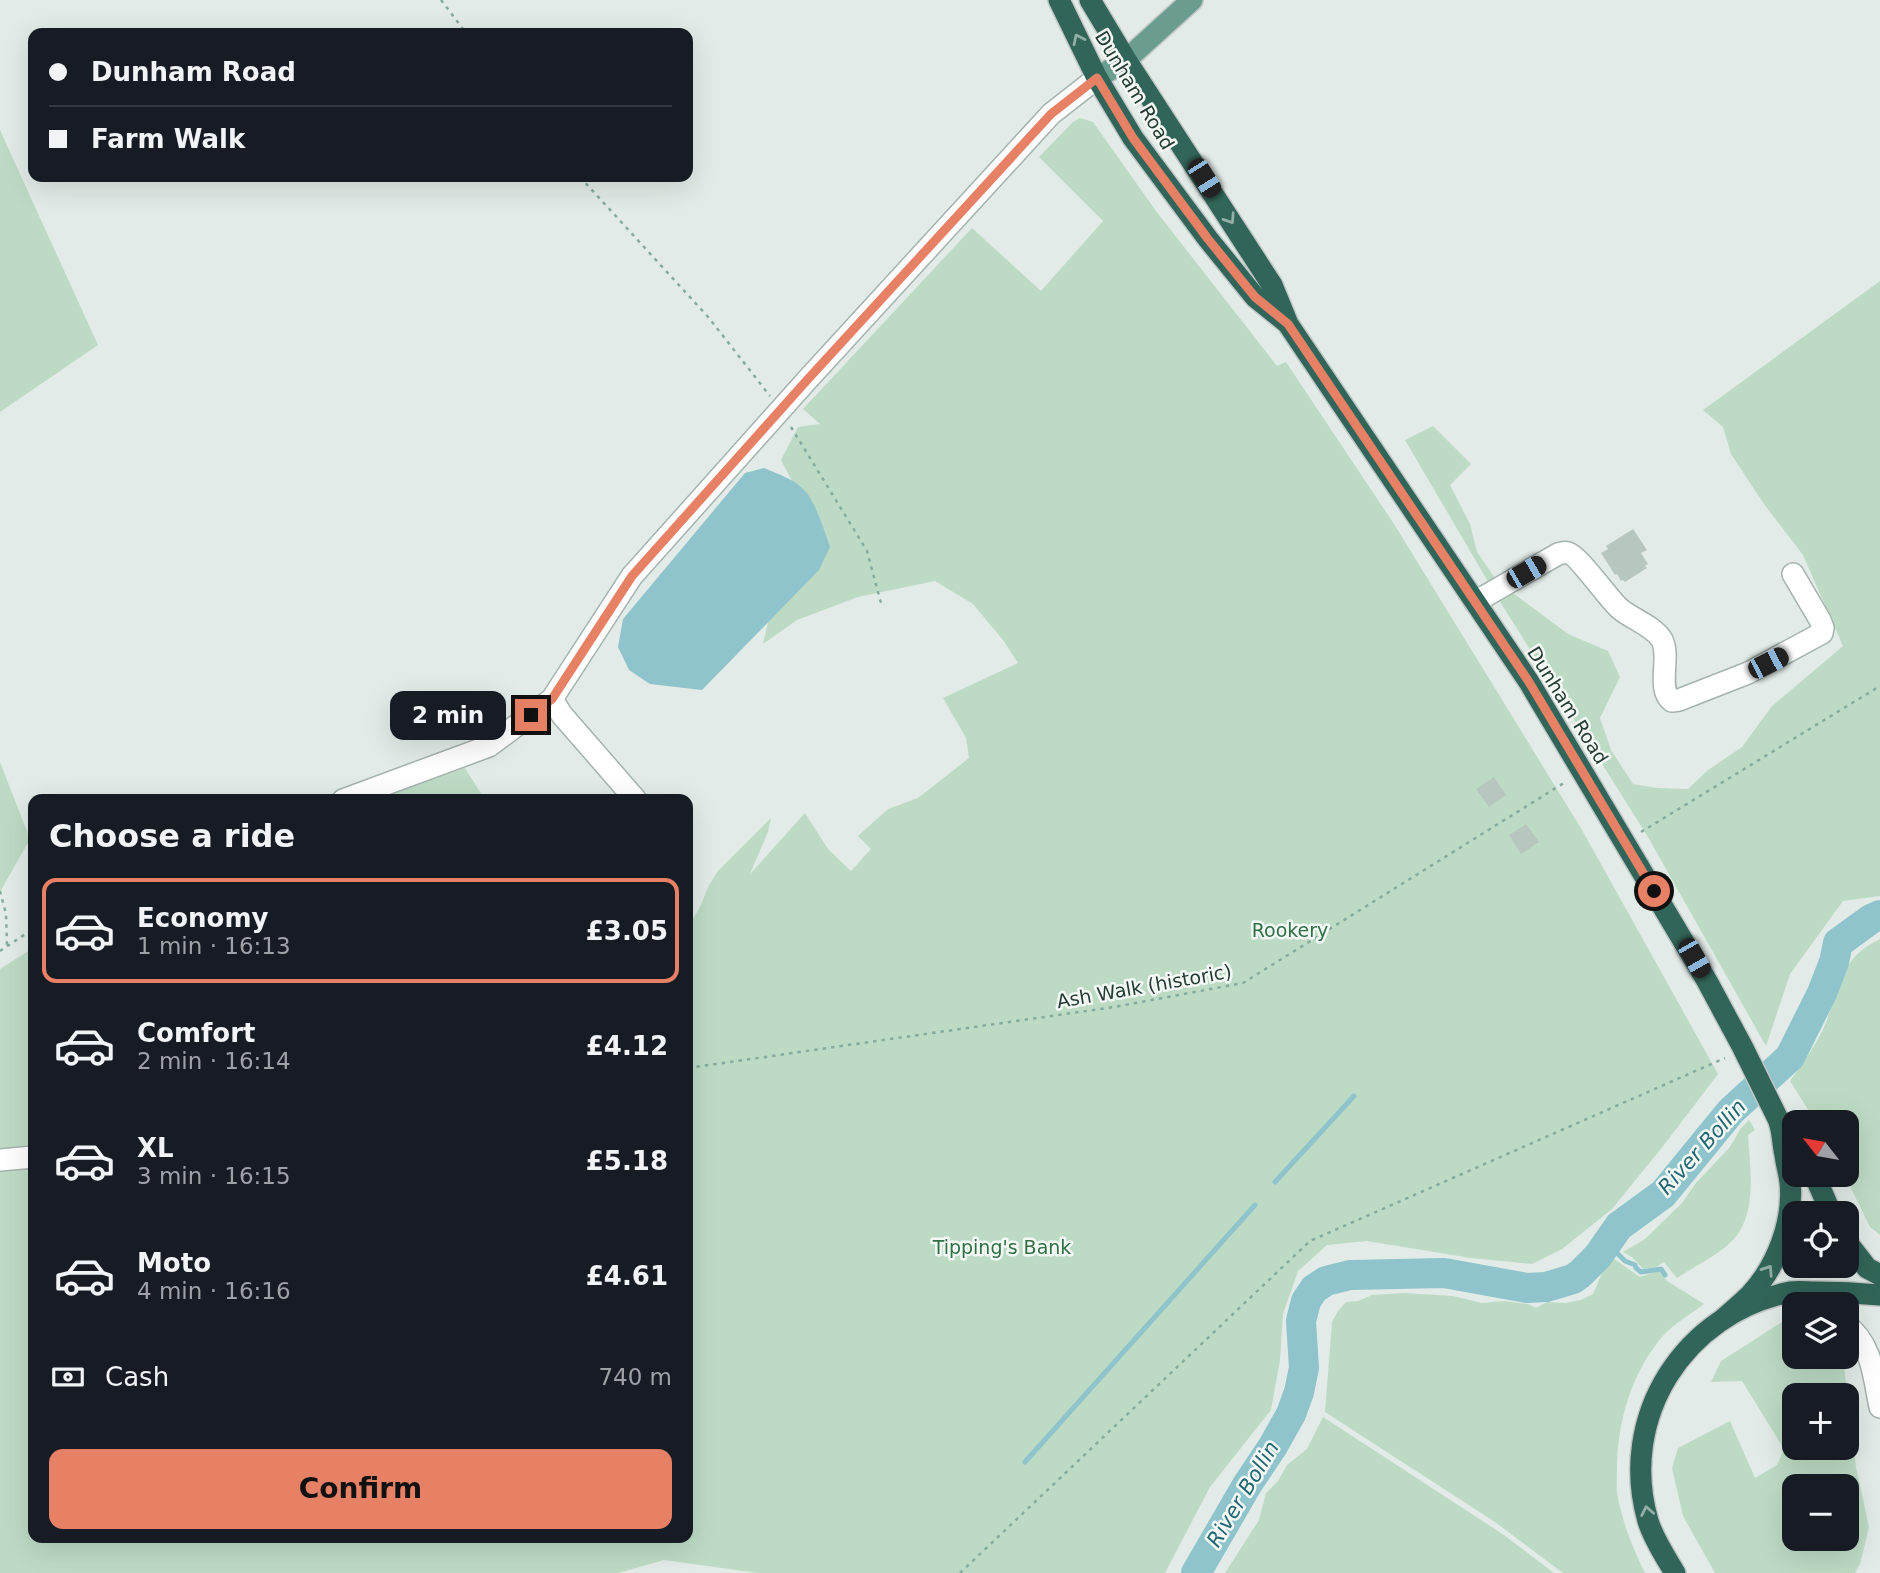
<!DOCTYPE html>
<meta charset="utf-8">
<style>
:root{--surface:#171b24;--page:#20242c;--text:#f1f3f6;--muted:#9ea1a6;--line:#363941;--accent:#e78165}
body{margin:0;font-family:"DejaVu Sans",sans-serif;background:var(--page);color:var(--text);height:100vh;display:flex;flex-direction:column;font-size:26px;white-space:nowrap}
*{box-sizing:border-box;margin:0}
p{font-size:23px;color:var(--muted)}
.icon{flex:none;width:38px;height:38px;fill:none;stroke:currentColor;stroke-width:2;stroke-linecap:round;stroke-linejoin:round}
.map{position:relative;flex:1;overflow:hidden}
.side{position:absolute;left:28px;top:794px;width:665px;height:749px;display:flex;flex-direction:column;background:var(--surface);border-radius:14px;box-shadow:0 7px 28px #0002}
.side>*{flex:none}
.hud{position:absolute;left:28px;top:28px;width:665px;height:154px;border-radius:14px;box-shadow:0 7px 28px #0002;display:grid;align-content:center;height:154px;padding:0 21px;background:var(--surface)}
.needle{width:46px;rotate:301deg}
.buttons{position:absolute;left:1782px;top:1110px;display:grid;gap:14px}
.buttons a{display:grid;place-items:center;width:77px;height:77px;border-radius:14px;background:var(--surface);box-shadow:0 7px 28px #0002;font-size:35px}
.end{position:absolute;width:32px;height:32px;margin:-16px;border:9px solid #e78165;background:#111;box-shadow:0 0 0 4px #111}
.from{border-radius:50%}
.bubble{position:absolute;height:49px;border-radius:14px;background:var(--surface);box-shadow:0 7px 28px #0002;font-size:23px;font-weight:700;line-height:49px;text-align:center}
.car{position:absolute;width:21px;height:42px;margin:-21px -10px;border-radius:9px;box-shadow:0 0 5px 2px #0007;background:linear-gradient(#222 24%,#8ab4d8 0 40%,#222 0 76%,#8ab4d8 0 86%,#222 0)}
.hud b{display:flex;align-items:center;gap:24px;height:66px;font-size:26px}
.hud b+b{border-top:2px solid var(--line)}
.hud i{width:18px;height:18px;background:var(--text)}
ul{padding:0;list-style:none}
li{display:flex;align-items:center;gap:21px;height:105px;margin:0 14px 10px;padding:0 7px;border:4px solid transparent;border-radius:14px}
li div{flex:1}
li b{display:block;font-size:26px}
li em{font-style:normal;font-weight:700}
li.current{border-color:var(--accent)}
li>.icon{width:63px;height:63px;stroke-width:1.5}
h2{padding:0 21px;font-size:32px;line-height:84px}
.pay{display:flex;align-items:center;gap:18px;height:77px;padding:0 21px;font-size:26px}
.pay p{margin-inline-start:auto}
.cta{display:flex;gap:14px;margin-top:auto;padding:14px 21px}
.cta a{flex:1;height:80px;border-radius:14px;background:var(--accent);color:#111;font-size:28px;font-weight:700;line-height:80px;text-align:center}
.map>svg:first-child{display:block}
.green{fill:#bddbc4;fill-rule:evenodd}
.water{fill:#8fc4cc}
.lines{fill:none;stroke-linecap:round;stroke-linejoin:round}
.stream{stroke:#8fc4cc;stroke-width:5}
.river{stroke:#8fc4cc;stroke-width:30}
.building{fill:#b8c6c0}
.minor-casing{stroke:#a5b3ae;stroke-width:24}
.major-casing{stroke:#c2c8c6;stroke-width:24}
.highway-casing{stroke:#c2c8c6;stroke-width:24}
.path{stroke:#85ac9f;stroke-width:2.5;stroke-dasharray:3.5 5;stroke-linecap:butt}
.minor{stroke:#fff;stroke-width:21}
.major{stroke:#6a9d8f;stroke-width:21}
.highway{stroke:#326559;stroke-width:21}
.oneway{stroke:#92aea7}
.route{stroke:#e78165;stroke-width:9}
.labels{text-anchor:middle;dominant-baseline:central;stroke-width:5;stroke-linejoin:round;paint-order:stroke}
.street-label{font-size:19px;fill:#243b34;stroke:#f3f8f5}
.park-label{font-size:19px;fill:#316f47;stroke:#f3f8f5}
.water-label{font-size:21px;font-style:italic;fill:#226772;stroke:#f3f8f5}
</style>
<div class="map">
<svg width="1880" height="1573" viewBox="0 0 1880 1573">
<rect width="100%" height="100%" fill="#e2ebe7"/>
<path class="green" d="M 1080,118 L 1093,122 L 1156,211 L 1277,366 L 1286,362 L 1394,524 L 1582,830 L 1718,1074 L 1664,1145 L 1612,1209 L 1562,1249 L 1532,1264 L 1471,1258 L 1367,1241 L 1327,1245 L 1298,1271 L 1283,1314 L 1280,1360 L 1271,1410 L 1210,1487 L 1165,1573 L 758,1573 L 664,1560 L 618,1573 L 0,1573 L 0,969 L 33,948 L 33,1538 L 688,1538 L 688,927 L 700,907 L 709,885 L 718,871 L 771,818 L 768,832 L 750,874 L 805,813 L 828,849 L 851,871 L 871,849 L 858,836 L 888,809 L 918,798 L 969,758 L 966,738 L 943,698 L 1018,663 L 1003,640 L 973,604 L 935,581 L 858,597 L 797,620 L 763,644 L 774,596 L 811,517 L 781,460 L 798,427 L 820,424 L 803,409 L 972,228 L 1041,291 L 1103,221 L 1039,157 L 1073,122 Z
M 0,130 L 98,345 L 0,412 Z
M 1880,281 L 1880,896 L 1843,901 L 1790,974 L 1766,1046 L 1648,837 L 1497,597 L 1405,440 L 1433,426 L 1471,464 L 1450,485 L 1470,524 L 1477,552 L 1497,581 L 1568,634 L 1608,651 L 1620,677 L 1600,718 L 1611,750 L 1633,784 L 1657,788 L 1688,789 L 1708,770 L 1742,747 L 1772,706 L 1843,646 L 1803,555 L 1764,504 L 1731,454 L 1723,427 L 1703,410 Z
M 0,762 L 30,839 L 0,892 Z
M 465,768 L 485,800 L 375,800 Z
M 1880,939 L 1880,1235 L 1870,1227 L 1844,1174 L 1846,1174 L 1846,1122 L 1816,1122 L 1790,1081 C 1803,1063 1816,1045 1825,1025 C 1840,989 1839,958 1880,939 Z
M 1749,1120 L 1755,1130 L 1748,1135 C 1750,1168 1758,1215 1732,1241 C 1717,1256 1695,1266 1677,1278 L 1664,1262 L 1656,1267 L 1643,1269 L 1632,1257 L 1623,1252 L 1645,1239 L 1682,1203 L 1696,1183 L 1730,1147 L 1741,1128 Z
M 1614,1259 L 1640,1277 L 1658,1271 L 1667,1281 L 1704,1304 C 1691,1314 1673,1324 1662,1337 C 1631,1374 1617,1423 1617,1471 C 1617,1480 1616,1489 1618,1498 C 1623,1524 1633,1549 1645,1573 L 1563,1573 L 1495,1522 L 1325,1412 L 1332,1322 L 1338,1311 L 1346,1302 L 1358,1301 L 1372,1295 L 1404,1293 L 1453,1296 L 1482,1303 L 1504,1301 L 1528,1304 L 1536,1308 L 1547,1302 L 1566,1303 L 1581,1300 L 1593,1294 L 1605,1266 Z
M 1782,1322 L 1794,1326 L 1794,1356 L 1843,1357 L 1856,1467 L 1869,1527 L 1860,1564 L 1855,1573 L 1715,1573 L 1683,1516 L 1672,1468 L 1678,1448 L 1730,1421 L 1755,1478 L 1777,1465 L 1784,1449 L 1742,1381 L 1711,1382 L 1721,1361 ZM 1794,1395 L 1846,1395 L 1846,1447 L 1794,1447 ZM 1794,1486 L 1846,1486 L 1846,1538 L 1794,1538 Z
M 1323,1417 L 1504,1535 L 1554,1573 L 1225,1573 L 1259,1520 L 1266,1493 L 1278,1481 L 1287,1465 L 1307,1449 Z"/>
<path class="water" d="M 764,468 C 778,474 794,479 804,490 C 815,500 825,533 830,547 L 819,570 L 702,690 L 650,684 L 629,670 L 618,647 L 623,619 L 745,473 Z"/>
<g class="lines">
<path class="stream" d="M 1275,1182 L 1354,1096
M 1607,1243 L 1625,1261 L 1635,1265 L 1636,1268 L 1641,1272 L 1661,1269 L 1665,1275
M 1025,1462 L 1255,1205"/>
<path class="river" d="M 1196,1573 L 1247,1485 L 1273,1446 L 1291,1414 L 1299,1392 L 1304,1368 L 1301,1321 L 1306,1301 L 1314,1289 L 1326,1281 L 1350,1275 L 1444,1273 L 1527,1288 L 1546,1287 L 1573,1279 L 1580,1274 L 1598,1256 L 1619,1226 L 1663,1194 L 1731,1111 L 1790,1057 L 1822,993 L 1834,962 L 1838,943 L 1871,919 L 1880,915"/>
</g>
<path class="building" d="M 1633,529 L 1647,550 L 1641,553 L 1648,564 L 1645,566 L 1647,568 L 1625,582 L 1623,580 L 1621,581 L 1617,574 L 1615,575 L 1601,553 L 1608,549 L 1606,546 Z
M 1494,777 L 1506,795 L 1489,807 L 1476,789 Z
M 1526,824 L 1539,842 L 1521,854 L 1509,835 Z"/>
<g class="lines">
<defs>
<path id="minor" d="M 1475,602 L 1558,554 C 1561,553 1565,552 1568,553 C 1578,555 1608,598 1619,608 C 1631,619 1653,625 1662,640 C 1671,657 1656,690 1672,701 L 1679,700 L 1748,673 L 1822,633 L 1823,628 L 1820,620 L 1793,574
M 552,699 L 562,715 L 636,800
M 343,800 L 489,746 L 552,699 L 632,576 L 808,379 L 1051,114 L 1097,78
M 0,1160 L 33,1157
M 1846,1325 C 1872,1343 1874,1378 1880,1407"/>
<path id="major" d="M 1097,78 L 1126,60 L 1192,0"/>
<path id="highway" d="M 1059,0 L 1097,78 L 1133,138 L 1208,239 L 1255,297 L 1286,322
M 1090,0 L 1126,60 L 1272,285 L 1288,324 L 1529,682 L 1707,981 L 1742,1046 L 1778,1119 C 1783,1131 1782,1143 1785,1155 C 1786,1164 1789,1173 1790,1182 C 1794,1221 1777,1266 1750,1295 C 1741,1304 1731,1312 1722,1320
M 1814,1174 L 1831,1213
M 1846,1241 L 1867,1268 L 1880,1275
M 1675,1573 C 1665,1556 1654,1540 1648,1521 C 1618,1417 1684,1313 1790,1292 C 1798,1291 1808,1292 1816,1292 C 1838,1292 1859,1293 1880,1295"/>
</defs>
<use href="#minor" class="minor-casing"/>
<use href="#major" class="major-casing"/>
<use href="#highway" class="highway-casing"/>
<path class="path" d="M 441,0 L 466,33
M 580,177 L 709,318 L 770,396
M 791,427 L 867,551 L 882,607
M 1641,832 L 1880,686
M 0,891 L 6,914 L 7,946
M 0,951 L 33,929
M 688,1068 L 1114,1007 L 1243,983 L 1567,781
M 960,1573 L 1310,1241 L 1725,1058"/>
<use href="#minor" class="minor"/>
<use href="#major" class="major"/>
<use href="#highway" class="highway"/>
</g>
<defs><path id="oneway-chevron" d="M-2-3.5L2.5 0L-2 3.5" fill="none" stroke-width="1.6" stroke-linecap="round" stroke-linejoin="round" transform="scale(1.75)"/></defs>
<g class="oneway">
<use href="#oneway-chevron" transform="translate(1078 39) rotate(-116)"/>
<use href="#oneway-chevron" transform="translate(1230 219) rotate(57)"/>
<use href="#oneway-chevron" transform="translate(1768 1270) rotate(-57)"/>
<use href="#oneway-chevron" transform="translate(1647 1511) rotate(-101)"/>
</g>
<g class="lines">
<path class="route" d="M 531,715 L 552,699 L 632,576 L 808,379 L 1051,114 L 1097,78 L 1133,138 L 1208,239 L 1255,297 L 1288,324 L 1529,682 L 1654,891"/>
</g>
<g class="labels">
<g class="street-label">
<text transform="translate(1135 90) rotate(59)">Dunham Road</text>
<text transform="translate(1568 705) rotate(58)">Dunham Road</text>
<text transform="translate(1144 986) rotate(-10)">Ash Walk (historic)</text>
</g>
<g class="park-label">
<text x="1290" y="930">Rookery</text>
<text x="1002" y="1247">Tipping's Bank</text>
</g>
<g class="water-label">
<text transform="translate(1702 1147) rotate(-48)">River Bollin</text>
<text transform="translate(1243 1494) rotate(-59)">River Bollin</text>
</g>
</g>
</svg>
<div class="buttons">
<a><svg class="needle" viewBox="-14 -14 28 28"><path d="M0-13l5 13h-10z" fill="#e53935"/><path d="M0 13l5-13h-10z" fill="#9ea1a6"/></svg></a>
<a><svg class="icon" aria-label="locate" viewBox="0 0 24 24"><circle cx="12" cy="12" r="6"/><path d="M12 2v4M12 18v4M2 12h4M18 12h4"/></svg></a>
<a><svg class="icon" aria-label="layers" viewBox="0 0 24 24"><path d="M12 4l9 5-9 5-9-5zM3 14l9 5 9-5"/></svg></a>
<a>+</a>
<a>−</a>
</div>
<i class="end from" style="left:1654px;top:891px"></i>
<i class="end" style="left:531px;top:715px"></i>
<div class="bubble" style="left:390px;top:691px;width:116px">2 min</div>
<i class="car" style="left:1204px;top:178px;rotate:148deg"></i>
<i class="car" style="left:1526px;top:572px;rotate:60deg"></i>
<i class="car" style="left:1768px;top:663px;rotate:63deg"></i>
<i class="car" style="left:1694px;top:958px;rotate:150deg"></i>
<div class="hud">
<b><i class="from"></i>Dunham Road</b>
<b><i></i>Farm Walk</b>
</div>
<section class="side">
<h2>Choose a ride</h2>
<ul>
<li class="current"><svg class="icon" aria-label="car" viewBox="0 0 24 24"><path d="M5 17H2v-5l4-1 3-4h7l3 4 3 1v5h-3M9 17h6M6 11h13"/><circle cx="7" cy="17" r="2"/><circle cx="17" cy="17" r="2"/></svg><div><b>Economy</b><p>1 min · 16:13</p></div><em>£3.05</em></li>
<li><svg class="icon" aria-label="car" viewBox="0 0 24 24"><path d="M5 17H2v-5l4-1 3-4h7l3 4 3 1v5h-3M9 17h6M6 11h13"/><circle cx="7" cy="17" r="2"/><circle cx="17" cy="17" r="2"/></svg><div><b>Comfort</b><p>2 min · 16:14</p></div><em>£4.12</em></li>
<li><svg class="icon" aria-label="car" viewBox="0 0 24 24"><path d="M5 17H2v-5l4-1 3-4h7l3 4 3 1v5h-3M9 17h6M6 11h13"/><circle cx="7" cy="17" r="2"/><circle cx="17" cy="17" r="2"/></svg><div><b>XL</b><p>3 min · 16:15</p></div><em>£5.18</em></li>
<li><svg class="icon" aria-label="car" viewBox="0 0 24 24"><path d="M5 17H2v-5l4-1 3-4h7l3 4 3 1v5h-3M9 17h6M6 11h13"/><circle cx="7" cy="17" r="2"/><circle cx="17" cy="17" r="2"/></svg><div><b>Moto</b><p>4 min · 16:16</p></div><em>£4.61</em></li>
</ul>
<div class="pay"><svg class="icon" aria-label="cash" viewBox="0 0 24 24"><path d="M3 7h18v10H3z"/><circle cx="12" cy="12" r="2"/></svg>Cash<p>740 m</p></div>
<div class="cta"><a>Confirm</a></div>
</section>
</div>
